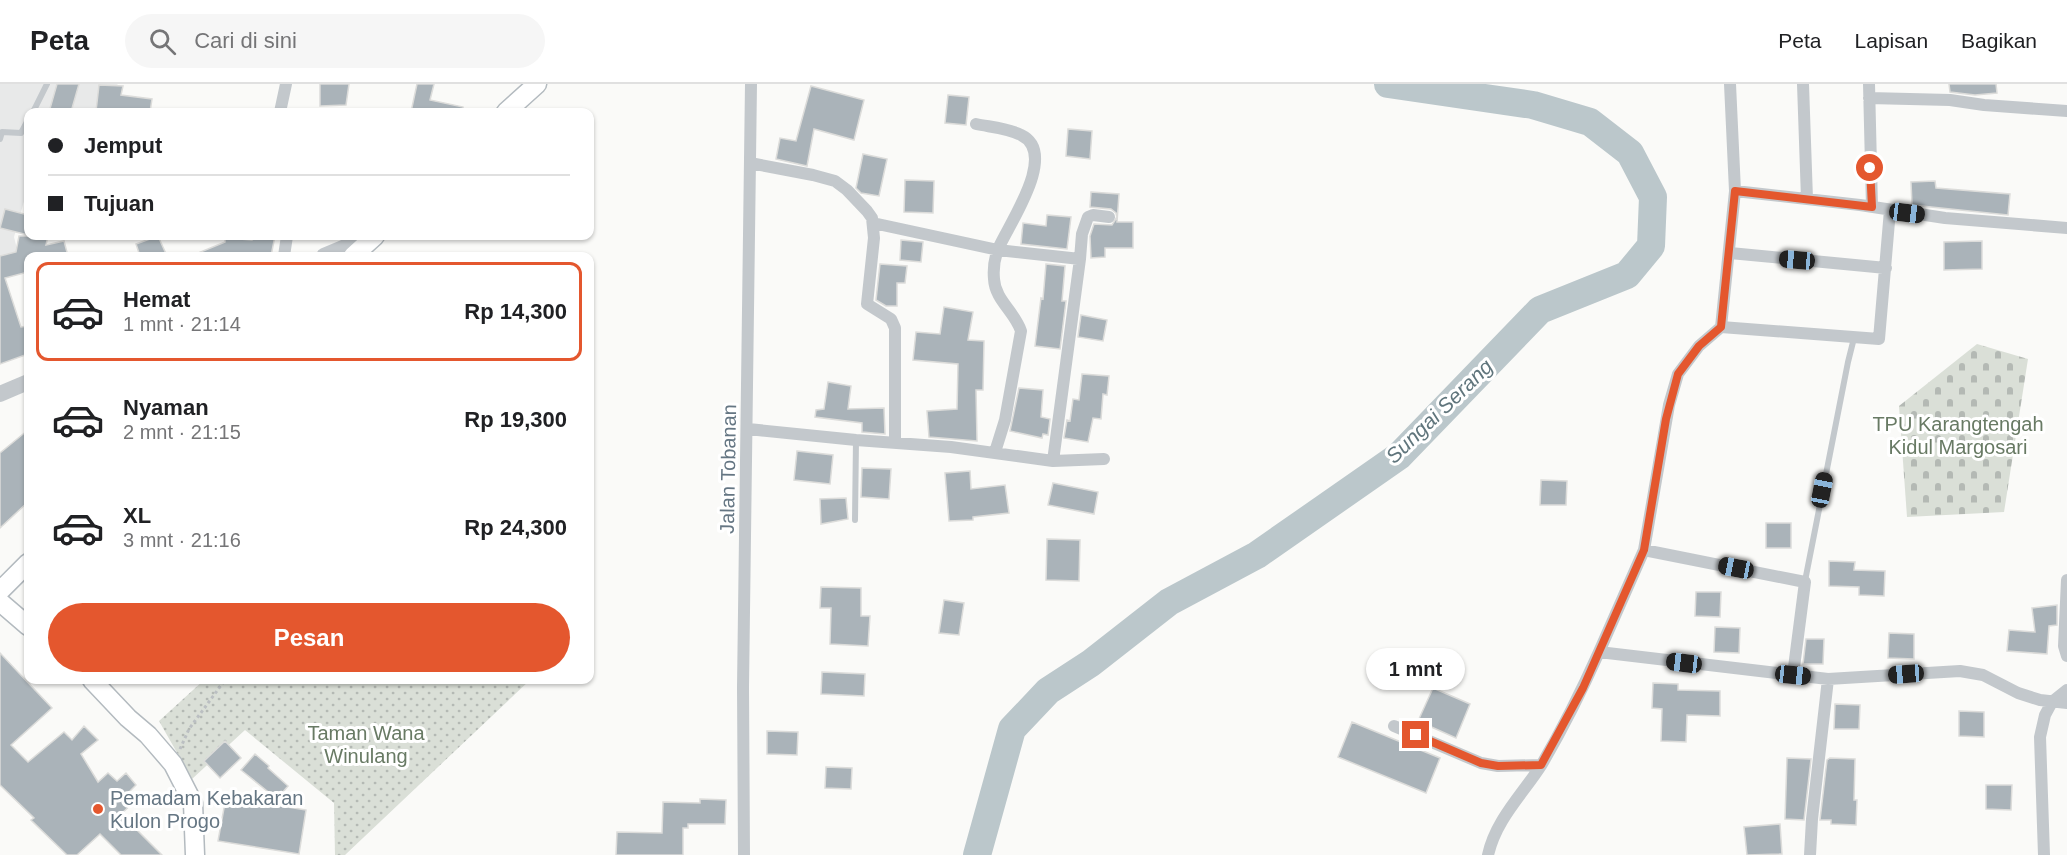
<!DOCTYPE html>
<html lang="id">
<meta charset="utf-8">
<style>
:root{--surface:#fff;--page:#f6f6f6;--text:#202124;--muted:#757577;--line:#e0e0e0;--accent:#e4572e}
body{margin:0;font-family:Arial,sans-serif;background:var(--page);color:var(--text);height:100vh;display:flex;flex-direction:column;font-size:22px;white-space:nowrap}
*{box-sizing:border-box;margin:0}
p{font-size:20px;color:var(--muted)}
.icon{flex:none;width:33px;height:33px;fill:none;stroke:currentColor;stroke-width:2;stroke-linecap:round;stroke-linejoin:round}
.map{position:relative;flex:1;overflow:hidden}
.panel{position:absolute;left:24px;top:168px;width:570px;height:432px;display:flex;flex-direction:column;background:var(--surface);border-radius:12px;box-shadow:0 2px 4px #0004}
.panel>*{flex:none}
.guide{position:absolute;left:24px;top:24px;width:570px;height:132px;border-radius:12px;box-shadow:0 2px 4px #0004;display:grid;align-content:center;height:132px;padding:0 24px;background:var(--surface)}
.end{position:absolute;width:27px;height:27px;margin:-14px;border:8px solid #e4572e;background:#fff;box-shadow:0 0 0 3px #fff}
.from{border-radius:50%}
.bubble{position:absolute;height:42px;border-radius:21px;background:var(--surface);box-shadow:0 2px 4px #0004;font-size:20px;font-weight:700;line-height:42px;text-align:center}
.car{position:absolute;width:18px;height:36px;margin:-18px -9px;border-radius:8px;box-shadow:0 0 4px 2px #0007;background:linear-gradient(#222 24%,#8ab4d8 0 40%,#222 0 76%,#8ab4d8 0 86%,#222 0)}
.guide b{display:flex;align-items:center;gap:21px;height:57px;font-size:22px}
.guide b+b{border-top:2px solid var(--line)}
.guide i{width:15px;height:15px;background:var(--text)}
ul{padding:10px 0 0;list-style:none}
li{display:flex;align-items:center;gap:18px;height:99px;margin:0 12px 9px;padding:0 12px;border:3px solid transparent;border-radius:12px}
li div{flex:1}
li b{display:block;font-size:22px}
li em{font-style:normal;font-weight:700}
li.on{border-color:var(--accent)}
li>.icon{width:54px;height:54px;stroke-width:1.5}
.button{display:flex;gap:12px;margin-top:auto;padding:12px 24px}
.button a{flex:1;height:69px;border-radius:36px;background:var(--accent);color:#fff;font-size:24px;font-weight:700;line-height:69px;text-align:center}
header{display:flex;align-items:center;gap:36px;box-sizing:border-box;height:84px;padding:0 30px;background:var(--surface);border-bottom:2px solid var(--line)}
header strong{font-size:28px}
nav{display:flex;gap:33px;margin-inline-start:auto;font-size:21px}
.search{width:420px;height:54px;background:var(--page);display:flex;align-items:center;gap:15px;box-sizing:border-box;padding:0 21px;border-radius:33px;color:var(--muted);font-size:22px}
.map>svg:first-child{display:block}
.built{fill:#e8e9e9}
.grass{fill:url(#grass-dots)}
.cemetery{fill:url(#cemetery-stones)}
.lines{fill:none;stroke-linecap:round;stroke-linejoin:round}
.river{stroke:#bbc7cb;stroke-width:28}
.building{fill:#aab3b9;stroke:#dcdcda;stroke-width:1.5}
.secondary-casing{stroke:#b3babf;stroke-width:21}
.path{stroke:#bbbfc2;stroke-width:3;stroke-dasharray:3 3;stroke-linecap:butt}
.service{stroke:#c3c8cc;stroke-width:6}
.minor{stroke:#c3c8cc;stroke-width:12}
.tertiary{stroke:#c3c8cc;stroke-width:16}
.secondary{stroke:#fff;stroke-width:18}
.route{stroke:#e4572e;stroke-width:8}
.poi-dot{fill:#e4572e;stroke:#fff;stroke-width:2}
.labels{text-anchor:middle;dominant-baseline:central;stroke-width:6;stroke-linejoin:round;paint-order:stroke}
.park-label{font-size:20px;fill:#687a64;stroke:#fff}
.street-label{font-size:20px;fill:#657683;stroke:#fff}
.poi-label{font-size:20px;fill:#657683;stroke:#fff;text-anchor:start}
.water-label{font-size:21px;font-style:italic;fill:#60757c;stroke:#fff}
</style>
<header>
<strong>Peta</strong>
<div class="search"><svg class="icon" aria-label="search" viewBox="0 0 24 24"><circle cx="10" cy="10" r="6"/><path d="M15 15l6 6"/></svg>Cari di sini</div>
<nav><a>Peta</a><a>Lapisan</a><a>Bagikan</a></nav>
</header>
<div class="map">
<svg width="2067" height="771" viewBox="0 0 2067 771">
<defs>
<pattern id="grass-dots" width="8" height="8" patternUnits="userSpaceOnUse" patternTransform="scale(1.5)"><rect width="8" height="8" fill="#dadfd7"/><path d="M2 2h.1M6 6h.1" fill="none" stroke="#b4b9b4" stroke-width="1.8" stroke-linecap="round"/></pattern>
<pattern id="cemetery-stones" width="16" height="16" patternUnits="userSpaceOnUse" patternTransform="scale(1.5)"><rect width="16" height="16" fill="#dadfd7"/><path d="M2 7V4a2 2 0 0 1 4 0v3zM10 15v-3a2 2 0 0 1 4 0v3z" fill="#b4b9b4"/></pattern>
</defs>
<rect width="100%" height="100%" fill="#fafaf8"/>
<path class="built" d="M 0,0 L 118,0 L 93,28 L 28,28 L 28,103 L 14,153 L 20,177 L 0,182 Z"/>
<path class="grass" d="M 204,596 L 530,596 L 345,771 L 335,771 L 334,719 L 245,646 L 192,695 L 159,637 Z"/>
<path class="cemetery" d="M 1977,260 L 2028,275 L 2004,428 L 1907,433 L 1899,322 Z"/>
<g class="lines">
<path class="river" d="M 977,771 L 1012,645 L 1048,607 L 1091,579 L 1169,518 L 1257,471 L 1399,372 L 1540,226 L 1627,191 L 1651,162 L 1653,113 L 1630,69 L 1590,38 L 1533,21 L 1388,0"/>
</g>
<path class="building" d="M 57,0 L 79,0 L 71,28 L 49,28 Z
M 320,0 L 349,0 L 346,21 L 320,22 Z
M 417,0 L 434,0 L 430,16 L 463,23 L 463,28 L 411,28 Z
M 1949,0 L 1996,0 L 1997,9 L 1975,11 L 1950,8 Z
M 99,1 L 123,2 L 121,11 L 152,15 L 150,28 L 96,27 Z
M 811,2 L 864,16 L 854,56 L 814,45 L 807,82 L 776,75 L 780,54 L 796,57 Z
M 948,11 L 969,13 L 966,41 L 945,39 Z
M 1068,45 L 1092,47 L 1090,75 L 1066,72 Z
M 863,70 L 887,75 L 879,112 L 861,109 L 856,104 Z
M 905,96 L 934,97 L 933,129 L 904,128 Z
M 1935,97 L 1936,104 L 2010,110 L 2008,131 L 1912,121 L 1911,98 Z
M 1091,108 L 1119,110 L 1117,138 L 1133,138 L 1133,164 L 1105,164 L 1105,173 L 1091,174 L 1090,152 L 1094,140 L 1112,141 L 1117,133 L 1116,129 L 1111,125 L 1090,123 Z
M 5,125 L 28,131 L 28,151 L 0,144 Z
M 1047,131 L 1071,133 L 1067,165 L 1021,160 L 1023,139 L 1046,142 Z
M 19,152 L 48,152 L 46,161 L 64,157 L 68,172 L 28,172 L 28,188 L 5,194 L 21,243 L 28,242 L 28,270 L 0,280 L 0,172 L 16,168 Z
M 158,152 L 167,172 L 140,172 L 136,160 Z
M 253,152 L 275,152 L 271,172 L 191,172 L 225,158 L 225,154 L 252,156 Z
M 901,156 L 923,158 L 921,178 L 900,176 Z
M 1982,157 L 1982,185 L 1944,186 L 1944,158 Z
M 880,180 L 907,182 L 905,199 L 897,199 L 897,222 L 886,222 L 876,216 Z
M 1046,180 L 1065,182 L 1062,217 L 1066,217 L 1060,265 L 1035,262 L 1041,214 L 1043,215 Z
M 944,223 L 973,228 L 968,256 L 984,257 L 983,306 L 976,306 L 977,357 L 929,353 L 927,327 L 957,325 L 958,280 L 913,276 L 916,248 L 940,250 Z
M 1081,231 L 1107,236 L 1103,257 L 1078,253 Z
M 1082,290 L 1109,292 L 1107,311 L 1103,310 L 1101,335 L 1093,334 L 1088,358 L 1064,354 L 1067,336 L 1070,337 L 1073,315 L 1079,316 Z
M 828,298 L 851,302 L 848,325 L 884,324 L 885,350 L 862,348 L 862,339 L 815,333 L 816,326 L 824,325 Z
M 1019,304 L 1043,306 L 1041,333 L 1050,335 L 1048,351 L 1043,350 L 1042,354 L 1010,347 Z
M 28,346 L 28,418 L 0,444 L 0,369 Z
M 797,367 L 833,371 L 830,400 L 794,396 Z
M 862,384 L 891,385 L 889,415 L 861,413 Z
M 970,387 L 971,405 L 1005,401 L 1009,429 L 973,433 L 973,436 L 949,437 L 945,389 Z
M 1541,396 L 1567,397 L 1566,421 L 1540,421 Z
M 1053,399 L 1098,408 L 1094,430 L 1048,421 Z
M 846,414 L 848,435 L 821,440 L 820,415 Z
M 1766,439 L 1791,439 L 1791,464 L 1766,464 Z
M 1047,455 L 1080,456 L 1079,497 L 1046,496 Z
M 1829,477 L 1855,478 L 1854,486 L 1885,487 L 1884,512 L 1859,511 L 1859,503 L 1829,502 Z
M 821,503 L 861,504 L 861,532 L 870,532 L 868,562 L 830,560 L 831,524 L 820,524 Z
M 1696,508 L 1721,508 L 1720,533 L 1695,532 Z
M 944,516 L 964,519 L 959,551 L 939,549 Z
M 2057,521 L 2057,541 L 2049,542 L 2047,570 L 2007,567 L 2009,546 L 2035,548 L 2032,524 Z
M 1715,543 L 1740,544 L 1739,569 L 1714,568 Z
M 1889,549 L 1914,550 L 1914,575 L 1888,574 Z
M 1806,555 L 1824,555 L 1823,580 L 1803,580 Z
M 0,569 L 52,624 L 11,661 L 28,678 L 64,648 L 72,656 L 84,642 L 98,656 L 81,670 L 98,698 L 108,689 L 117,697 L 126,689 L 136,701 L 127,710 L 133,719 L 121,730 L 162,771 L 121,771 L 100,750 L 77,771 L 67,771 L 31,736 L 34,734 L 0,701 Z
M 822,588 L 865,590 L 864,612 L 821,610 Z
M 1653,599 L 1678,600 L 1678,606 L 1720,607 L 1720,632 L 1687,631 L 1686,658 L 1661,657 L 1662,625 L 1652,624 Z
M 1433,604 L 1470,620 L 1456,654 L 1418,637 Z
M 1835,620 L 1860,621 L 1859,645 L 1834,645 Z
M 1959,627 L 1984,628 L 1984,653 L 1959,652 Z
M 1352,638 L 1440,674 L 1426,709 L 1338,673 Z
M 767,647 L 798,648 L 797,671 L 767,670 Z
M 225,657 L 241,674 L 220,694 L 204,677 Z
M 255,670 L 269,682 L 268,684 L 288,702 L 277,715 L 241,686 Z
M 1787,674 L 1811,675 L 1804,736 L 1785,735 Z
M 1830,674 L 1855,675 L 1854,716 L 1857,716 L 1856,741 L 1831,740 L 1831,736 L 1820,736 L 1827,676 Z
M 826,683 L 852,684 L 851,705 L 825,704 Z
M 1986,701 L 2012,701 L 2011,726 L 1986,725 Z
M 226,713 L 306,726 L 299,770 L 218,757 Z
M 700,715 L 726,716 L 725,740 L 688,740 L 688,744 L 683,744 L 683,771 L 616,771 L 617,748 L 662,749 L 663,718 L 700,719 Z
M 1780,740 L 1782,770 L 1747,771 L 1744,743 Z"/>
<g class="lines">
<defs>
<path id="secondary" d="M 506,28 L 537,0
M 353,172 L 375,152
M 0,507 L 28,479
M 0,518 L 28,542
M 92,596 L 128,634 L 148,651 L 173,680 L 193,719 L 195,771"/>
</defs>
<use href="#secondary" class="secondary-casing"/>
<path class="path" d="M 180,665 L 189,645 L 225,596"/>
<path class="service" d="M 33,28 L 47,0
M 0,55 L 2,48 L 21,49 L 28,36
M 855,436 L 856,356
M 1805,497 L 1848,278 L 1854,254"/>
<path class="minor" d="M 1730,0 L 1735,107 L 1721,243 L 1879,255 L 1890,126
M 1803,0 L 1807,115
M 1869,0 L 1872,123
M 1869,14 L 1950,16 L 1984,21 L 2067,27
M 280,28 L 286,0
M 976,40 C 990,43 1008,44 1021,51 C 1059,69 1009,140 999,163 C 995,172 993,184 994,195 C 995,216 1015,228 1021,247 L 1005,336 L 995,368
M 750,79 L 813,91 L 835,97 L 847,106 L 867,127 L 872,134 L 874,154 L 867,220 L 891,235 L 895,244 L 895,359
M 1735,107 L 1860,121 L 1945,134 L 2067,144
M 873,139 L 998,166 L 1080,175 L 1082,150 L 1088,133 L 1093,131 L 1109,133
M 1730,169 L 1886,184
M 284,172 L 287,152
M 748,345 L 856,356 L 951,363 L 1053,377 L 1104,375
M 1053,377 L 1080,175
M 1644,466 L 1805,498 L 1793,591
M 2067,496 L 2064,562 L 2067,572
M 1599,568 L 1644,466 L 1669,321 L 1678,290 L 1699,262 L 1721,243
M 1394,642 L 1481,679 L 1498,682 L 1541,681
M 744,771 L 743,603 L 751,0
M 1488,771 C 1496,735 1523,710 1542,680 C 1563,644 1582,606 1599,568 L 1828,595 L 1960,587 L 1983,591 L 2018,609 L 2040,616 L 2067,619
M 1810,771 L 1812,735 L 1828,595
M 2044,771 L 2040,653 L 2045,631 L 2052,618 L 2067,606"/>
<path class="tertiary" d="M 324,172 L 372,152
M 0,310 L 28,298"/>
<use href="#secondary" class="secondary"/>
</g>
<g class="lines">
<path class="route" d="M 1416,651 L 1481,679 L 1498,682 L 1541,681 L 1583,604 L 1644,466 L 1666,335 L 1678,290 L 1699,262 L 1721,243 L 1735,107 L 1872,123 L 1870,84"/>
</g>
<circle class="poi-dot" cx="98" cy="725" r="6"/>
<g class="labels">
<g class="park-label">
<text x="1958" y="340">TPU Karangtengah<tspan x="1958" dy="23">Kidul Margosari</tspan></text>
<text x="366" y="649">Taman Wana<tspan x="366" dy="23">Winulang</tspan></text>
</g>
<g class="street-label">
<text transform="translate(728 385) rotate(-89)">Jalan Tobanan</text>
</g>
<g class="poi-label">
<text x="110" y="714">Pemadam Kebakaran<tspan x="110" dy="23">Kulon Progo</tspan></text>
</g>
<g class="water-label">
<text transform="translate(1439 327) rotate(-44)">Sungai Serang</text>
</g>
</g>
</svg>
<i class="end from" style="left:1870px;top:84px"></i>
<i class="end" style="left:1416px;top:651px"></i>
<div class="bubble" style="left:1366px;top:564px;width:99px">1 mnt</div>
<i class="car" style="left:1907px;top:129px;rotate:97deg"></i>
<i class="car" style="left:1797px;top:176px;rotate:275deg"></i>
<i class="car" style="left:1822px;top:406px;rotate:11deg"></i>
<i class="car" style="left:1736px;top:484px;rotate:281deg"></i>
<i class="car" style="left:1684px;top:579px;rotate:277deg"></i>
<i class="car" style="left:1906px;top:590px;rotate:266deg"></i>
<i class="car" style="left:1793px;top:591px;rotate:96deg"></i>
<div class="guide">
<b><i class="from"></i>Jemput</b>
<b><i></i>Tujuan</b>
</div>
<section class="panel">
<ul>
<li class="on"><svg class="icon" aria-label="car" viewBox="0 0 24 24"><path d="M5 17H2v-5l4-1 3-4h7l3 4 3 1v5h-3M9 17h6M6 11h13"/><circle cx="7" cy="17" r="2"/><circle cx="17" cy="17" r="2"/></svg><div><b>Hemat</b><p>1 mnt · 21:14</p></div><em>Rp 14,300</em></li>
<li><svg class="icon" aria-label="car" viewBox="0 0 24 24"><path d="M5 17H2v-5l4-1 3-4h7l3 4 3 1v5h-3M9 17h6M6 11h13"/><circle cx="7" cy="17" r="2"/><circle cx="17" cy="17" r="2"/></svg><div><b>Nyaman</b><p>2 mnt · 21:15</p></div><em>Rp 19,300</em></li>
<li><svg class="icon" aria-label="car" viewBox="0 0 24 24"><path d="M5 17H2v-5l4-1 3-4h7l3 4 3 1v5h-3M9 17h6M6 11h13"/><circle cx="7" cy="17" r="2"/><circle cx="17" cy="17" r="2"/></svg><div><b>XL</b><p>3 mnt · 21:16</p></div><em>Rp 24,300</em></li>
</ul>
<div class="button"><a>Pesan</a></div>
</section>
</div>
